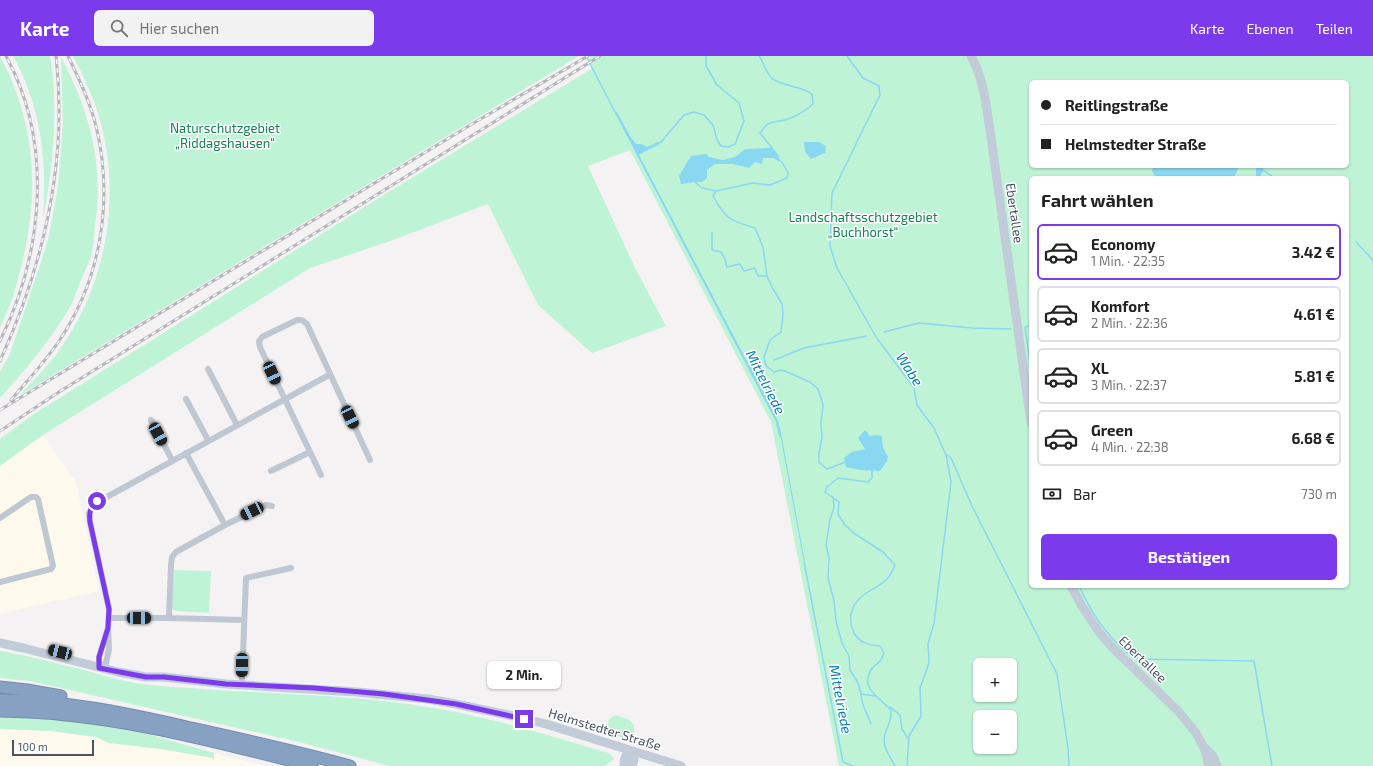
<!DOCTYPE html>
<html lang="de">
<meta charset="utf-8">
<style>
:root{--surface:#fff;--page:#f2f2f2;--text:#222;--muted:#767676;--line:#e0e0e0;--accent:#7c3aed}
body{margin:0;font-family:"Exo 2",sans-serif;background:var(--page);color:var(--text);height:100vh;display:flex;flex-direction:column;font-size:15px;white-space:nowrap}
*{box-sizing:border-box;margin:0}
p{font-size:13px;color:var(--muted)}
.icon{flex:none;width:22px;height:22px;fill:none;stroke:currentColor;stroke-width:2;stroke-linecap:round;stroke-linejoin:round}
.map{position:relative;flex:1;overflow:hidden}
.panel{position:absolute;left:1029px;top:120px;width:320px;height:412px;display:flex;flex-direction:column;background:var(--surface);border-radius:6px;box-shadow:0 1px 3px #0004}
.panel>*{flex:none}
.hud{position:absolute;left:1029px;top:24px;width:320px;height:88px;border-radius:6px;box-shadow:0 1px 3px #0004;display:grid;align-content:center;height:88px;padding:0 12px;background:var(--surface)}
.controls{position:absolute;left:973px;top:602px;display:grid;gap:8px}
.controls a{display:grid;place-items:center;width:44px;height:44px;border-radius:6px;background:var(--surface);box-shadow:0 1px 3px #0004;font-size:20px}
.scale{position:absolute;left:12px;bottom:10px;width:82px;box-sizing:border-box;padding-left:4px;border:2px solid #485461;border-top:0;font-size:11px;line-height:14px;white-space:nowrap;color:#485461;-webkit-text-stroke:3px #fff;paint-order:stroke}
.end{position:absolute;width:18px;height:18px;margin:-9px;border:5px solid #7c3aed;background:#fff;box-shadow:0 0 0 2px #fff}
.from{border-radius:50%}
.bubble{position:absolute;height:28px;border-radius:6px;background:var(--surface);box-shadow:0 1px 3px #0004;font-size:13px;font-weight:700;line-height:28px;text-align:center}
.car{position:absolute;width:12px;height:24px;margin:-12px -6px;border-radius:5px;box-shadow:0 0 3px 1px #0007;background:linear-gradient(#222 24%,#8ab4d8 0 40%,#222 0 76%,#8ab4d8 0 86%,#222 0)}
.hud b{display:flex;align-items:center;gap:14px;height:38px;font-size:15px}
.hud b+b{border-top:1px solid var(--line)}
.hud i{width:10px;height:10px;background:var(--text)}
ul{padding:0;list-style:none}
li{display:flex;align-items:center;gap:12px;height:56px;margin:0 8px 6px;padding:0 4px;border:2px solid var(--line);border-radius:6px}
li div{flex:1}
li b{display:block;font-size:15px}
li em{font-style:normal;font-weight:700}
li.active{border-color:var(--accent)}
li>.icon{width:36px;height:36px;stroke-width:1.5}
h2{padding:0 12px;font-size:18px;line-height:48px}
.pay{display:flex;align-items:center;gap:10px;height:44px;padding:0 12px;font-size:15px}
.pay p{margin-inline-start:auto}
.primary-button{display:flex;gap:8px;margin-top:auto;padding:8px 12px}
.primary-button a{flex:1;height:46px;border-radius:6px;background:var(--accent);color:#fff;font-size:16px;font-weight:700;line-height:46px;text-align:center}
header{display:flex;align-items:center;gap:24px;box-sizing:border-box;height:56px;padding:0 20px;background:var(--accent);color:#fff}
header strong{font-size:19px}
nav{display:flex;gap:22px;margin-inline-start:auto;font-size:14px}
.search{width:280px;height:36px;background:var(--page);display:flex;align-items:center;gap:10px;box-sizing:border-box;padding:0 14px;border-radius:6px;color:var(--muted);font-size:15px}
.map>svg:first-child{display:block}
.commercial{fill:#fdf9ed}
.green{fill:#bff3d6;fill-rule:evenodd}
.water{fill:#8ad7f2}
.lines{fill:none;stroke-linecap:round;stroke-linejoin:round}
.stream{stroke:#8ad7f2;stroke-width:1.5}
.highway-casing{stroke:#728caf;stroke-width:13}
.street{stroke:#bfc8d2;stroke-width:6}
.secondary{stroke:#c2ccd9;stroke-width:9}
.highway{stroke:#87a1c3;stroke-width:11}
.rail-casing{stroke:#b4b6bc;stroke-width:3}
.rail{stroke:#fff;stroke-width:1.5;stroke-dasharray:4.5;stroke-linecap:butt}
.route{stroke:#7c3aed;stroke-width:5}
.labels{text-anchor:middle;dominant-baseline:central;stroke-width:3;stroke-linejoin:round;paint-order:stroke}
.park-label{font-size:13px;fill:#128351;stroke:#fff}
.street-label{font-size:13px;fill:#485461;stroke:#fff}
.water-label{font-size:14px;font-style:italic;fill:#047da8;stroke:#fff}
</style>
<header>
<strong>Karte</strong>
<div class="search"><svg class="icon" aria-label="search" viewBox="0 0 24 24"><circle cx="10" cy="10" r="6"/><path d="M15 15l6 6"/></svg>Hier suchen</div>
<nav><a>Karte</a><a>Ebenen</a><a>Teilen</a></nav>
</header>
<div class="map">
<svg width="1373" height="710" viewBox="0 0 1373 710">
<rect width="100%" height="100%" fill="#f4f2f2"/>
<path class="commercial" d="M 43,379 L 76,426 L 99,535 L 0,558 L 0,410 Z
M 0,673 L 51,675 L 96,681 L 109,687 L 161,693 L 213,702 L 214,704 L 214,697 L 266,710 L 0,710 Z"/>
<path class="green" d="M 0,0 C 36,67 40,138 21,211 C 18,221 16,231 13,241 C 9,251 4,261 0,272 Z
M 13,0 L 50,0 C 59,53 53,110 43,163 C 47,105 42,52 13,0 Z
M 73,0 L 579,0 L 20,339 C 32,325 47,311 58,296 C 106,230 122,143 100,64 C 94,42 84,21 73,0 Z
M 587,0 L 1373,0 L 1373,710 L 839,710 L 771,366 L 630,94 L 588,110 L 635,212 L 666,270 L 592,297 L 538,249 L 488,148 L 393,184 L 310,212 L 43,379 L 0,410 L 0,383 L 34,358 L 387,137 L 593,12 ZM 1031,26 L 1347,26 L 1347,110 L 1031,110 ZM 1031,122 L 1347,122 L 1347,530 L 1031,530 ZM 980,609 L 1010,609 L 1010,639 L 980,639 ZM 980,661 L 1010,661 L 1010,691 L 980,691 Z
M 61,1 C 90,56 104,108 95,170 C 94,180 94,191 91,200 C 88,209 84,217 80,226 C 77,234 74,243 70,251 C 50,285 26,313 0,342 L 0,316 L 10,298 L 41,206 L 49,180 L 58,130 L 63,66 Z
M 174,514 L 211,515 L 209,557 L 175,555 L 172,552 L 172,547 Z
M 0,595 C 30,600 59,608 88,615 C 107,621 128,627 149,629 C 243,638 340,636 434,652 C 493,662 551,680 609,697 L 614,702 L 613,704 L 605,710 L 390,710 L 299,686 L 30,625 L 0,622 Z
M 0,659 L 32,660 L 124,671 L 214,697 L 214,706 L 213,702 L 161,693 L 109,687 L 96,681 L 51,675 L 0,673 Z
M 615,659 L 628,663 L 634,669 L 634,675 L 631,684 L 596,674 L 605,668 L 608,668 L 609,663 Z"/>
<path class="water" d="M 617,56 L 630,80 L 636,88 L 641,88 L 647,91 L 658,86 L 659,89 C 651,92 646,95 639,99 L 750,311 L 753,311 L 754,313 L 752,314 L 777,363 L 780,372 L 805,506 L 804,506 L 779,373 L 775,364 L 615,57 Z
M 804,86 L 819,86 L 826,90 L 825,97 L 811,103 L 805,96 Z
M 772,92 L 782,107 L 773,102 L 763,102 L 762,108 L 755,106 L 749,112 L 733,108 L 715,108 L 707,114 L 707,122 L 702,126 L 695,126 L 681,128 L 679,120 L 691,100 L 706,98 L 709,101 L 723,104 L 735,101 L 745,93 Z
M 1153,110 L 1239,110 L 1234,122 L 1156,122 L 1152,115 Z
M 1256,110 L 1263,110 L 1264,115 L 1261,118 L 1261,122 L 1256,122 Z
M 865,374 L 870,380 L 876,379 L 882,380 C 882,388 883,394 888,400 L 887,405 L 880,415 L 860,414 L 846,411 L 844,402 L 852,396 L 865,393 L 858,382 Z"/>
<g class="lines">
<path class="stream" d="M 586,0 L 616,58
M 759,0 C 765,8 766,20 776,25 C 788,31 801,30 812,38 L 813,48 C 806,54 797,60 788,63 C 773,68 770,62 760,77 L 779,101
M 847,0 L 863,22 L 879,30 L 880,39 L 832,137 L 830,190 L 837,212 L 876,281 L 914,332 L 917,349 L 934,372 L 946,399 L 951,426 L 934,567 L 928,588 L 929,607 L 920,632 L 921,660 L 909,680 L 907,710
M 656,88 L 661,86 L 684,59 L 694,56 L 704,59 L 713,69 L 717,84 L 721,90 L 728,91 L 735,88 L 744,65 L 739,47 L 717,29 L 706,10 L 706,0
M 1262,113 L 1274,122
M 695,126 L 702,132 L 716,135 L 753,127 L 770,129 L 787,122 L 788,117 L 782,106
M 716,135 L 713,140 C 725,163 731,165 755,172 L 763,191 L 767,220 L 773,233 L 782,248 L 783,259 L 781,276 L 770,284 L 764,301 L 766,310 L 774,316 L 781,314 L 787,316 L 810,326 L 818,333 L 823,349 L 821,367 L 822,381 L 819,397 L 819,406 L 827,413 L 846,406
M 712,177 L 712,194 L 721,196 L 725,203 L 727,211 L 740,208 L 744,215 L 755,212 L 758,220 L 767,220
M 1347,179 L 1349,180
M 1356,186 L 1372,203 L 1373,206
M 1031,269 L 1025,271 L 1031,315
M 884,276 L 919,267 L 972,272 L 1011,273
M 774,304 L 804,292 L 867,280
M 777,368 L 780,380
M 947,399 L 951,402 L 972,450 L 1057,618 L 1068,692 L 1069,710
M 872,414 L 872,422 L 868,426 L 838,422 L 827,431 L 825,436 L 839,446 L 838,458 L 845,469 L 855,478 L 883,496 L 895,509 C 893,514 891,519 887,523 C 874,536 855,537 851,559 C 850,565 851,571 854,577 C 860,587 868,589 880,590 L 884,597 C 883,599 882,603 880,605 C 878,608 875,609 873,611 C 858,632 878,640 891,654 C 892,662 889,667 886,675 C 880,688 889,699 895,710
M 833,441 L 834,451 L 830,464 L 826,489 L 829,502 L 828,522 L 834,545 L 836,565 L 842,587 L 849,600 L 850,614 L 858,627 L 861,638 L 875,640
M 804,506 L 843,706 L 853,710
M 1079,530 C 1092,558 1110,585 1135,603 L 1254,605 L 1272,710
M 861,638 C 862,653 867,655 871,668
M 890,651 L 900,659 L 902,673 L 909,684"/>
<defs>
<path id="highway" d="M 0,631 L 27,634 L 61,640
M 0,644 C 63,644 125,657 187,671 C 241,683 296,695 350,710
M 0,655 C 106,656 210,684 312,710"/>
</defs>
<use href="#highway" class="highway-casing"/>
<path class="street" d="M 208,313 L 237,369
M 186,343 L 208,384
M 151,364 L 172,404
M 186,397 L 225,469
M 271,415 L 310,396
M 321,419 L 260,291 L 259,285 L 262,281 L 297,264 L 302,264 L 307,268 L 370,404
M 0,462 L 31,441 L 36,441 L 38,443 L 53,510 L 51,513 L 0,526
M 109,562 L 169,562 L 244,564
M 169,562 L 171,509 L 172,501 L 176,496 L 225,469 L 266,449 L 272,450
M 108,572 L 99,601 L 99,612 L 106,607 L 109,593 L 108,572 L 109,553 L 90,466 L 89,457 L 94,448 L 329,319
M 242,623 L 246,522 L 291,512"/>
<path class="secondary" d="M 971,0 C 984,23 986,49 990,74 L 1031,367
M 1071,530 L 1082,550 L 1099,576 L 1113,592 L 1179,656 L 1196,677 L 1203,690 L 1213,700 L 1217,710
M 0,587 L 23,592 L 118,616 L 146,621 L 164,621 L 226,628 L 357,636 L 428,643 L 456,648 L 513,660 L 546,668 L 681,710
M 1204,691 L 1209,710
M 632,695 L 634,704 L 632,710
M 624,710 C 624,702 625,699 632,695"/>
<use href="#highway" class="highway"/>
<defs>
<path id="rail" d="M 0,285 C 43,198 54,88 6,0
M 0,305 C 43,210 68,105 56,0
M 11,344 C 27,325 45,306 59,285 C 101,223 114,144 96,70 C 90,46 79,23 68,0
M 0,354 L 477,65 L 588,0
M 0,375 L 59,336 L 600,0"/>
</defs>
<use href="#rail" class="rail-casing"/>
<use href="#rail" class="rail"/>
</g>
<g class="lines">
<path class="route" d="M 97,445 C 90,451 89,457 90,466 L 109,553 L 108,572 L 99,601 L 99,612 L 146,621 L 164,621 L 226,628 L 314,632 L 384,638 L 456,648 L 524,663"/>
</g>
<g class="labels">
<g class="park-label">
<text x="225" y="72">Naturschutzgebiet<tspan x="225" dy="15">„Riddagshausen“</tspan></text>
<text x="863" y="161">Landschaftsschutzgebiet<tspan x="863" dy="15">„Buchhorst“</tspan></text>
</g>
<g class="street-label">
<text transform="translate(1015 157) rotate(82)">Ebertallee</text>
<text transform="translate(1143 603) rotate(44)">Ebertallee</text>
<text transform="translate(605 673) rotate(17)">Helmstedter Straße</text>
</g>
<g class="water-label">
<text transform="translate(910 313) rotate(57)">Wabe</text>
<text transform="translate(766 326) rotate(63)">Mittelriede</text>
<text transform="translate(841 643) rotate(79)">Mittelriede</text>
</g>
</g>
</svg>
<div class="controls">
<a>+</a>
<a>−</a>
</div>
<div class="scale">100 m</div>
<i class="end from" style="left:97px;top:445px"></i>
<i class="end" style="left:524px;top:663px"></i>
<div class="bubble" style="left:487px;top:605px;width:74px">2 Min.</div>
<i class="car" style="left:272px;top:317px;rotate:155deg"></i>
<i class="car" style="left:350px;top:361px;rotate:154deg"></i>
<i class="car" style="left:158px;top:378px;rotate:152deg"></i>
<i class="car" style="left:252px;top:455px;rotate:244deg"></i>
<i class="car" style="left:139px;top:562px;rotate:90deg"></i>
<i class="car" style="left:60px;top:596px;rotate:284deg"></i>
<i class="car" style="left:242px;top:609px;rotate:181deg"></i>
<div class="hud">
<b><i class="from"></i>Reitlingstraße</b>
<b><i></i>Helmstedter Straße</b>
</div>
<section class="panel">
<h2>Fahrt wählen</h2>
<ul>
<li class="active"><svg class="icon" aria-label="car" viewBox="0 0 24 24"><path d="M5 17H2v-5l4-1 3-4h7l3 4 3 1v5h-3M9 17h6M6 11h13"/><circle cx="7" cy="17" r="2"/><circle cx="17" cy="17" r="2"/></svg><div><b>Economy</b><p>1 Min. · 22:35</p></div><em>3.42 €</em></li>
<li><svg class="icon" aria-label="car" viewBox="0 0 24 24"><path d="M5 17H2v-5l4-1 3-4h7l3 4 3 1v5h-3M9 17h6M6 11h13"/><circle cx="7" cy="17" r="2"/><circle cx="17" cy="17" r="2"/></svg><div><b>Komfort</b><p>2 Min. · 22:36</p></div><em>4.61 €</em></li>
<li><svg class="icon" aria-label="car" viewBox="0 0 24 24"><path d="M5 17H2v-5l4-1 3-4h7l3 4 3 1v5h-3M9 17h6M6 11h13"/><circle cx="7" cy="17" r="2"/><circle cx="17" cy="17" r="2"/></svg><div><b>XL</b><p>3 Min. · 22:37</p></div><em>5.81 €</em></li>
<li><svg class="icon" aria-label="car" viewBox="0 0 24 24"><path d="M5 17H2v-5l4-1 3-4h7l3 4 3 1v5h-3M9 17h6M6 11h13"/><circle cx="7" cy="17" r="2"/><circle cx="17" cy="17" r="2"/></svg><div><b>Green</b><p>4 Min. · 22:38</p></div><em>6.68 €</em></li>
</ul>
<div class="pay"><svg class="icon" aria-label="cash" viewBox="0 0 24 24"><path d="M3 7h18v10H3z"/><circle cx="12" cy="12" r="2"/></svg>Bar<p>730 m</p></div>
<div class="primary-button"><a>Bestätigen</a></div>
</section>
</div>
